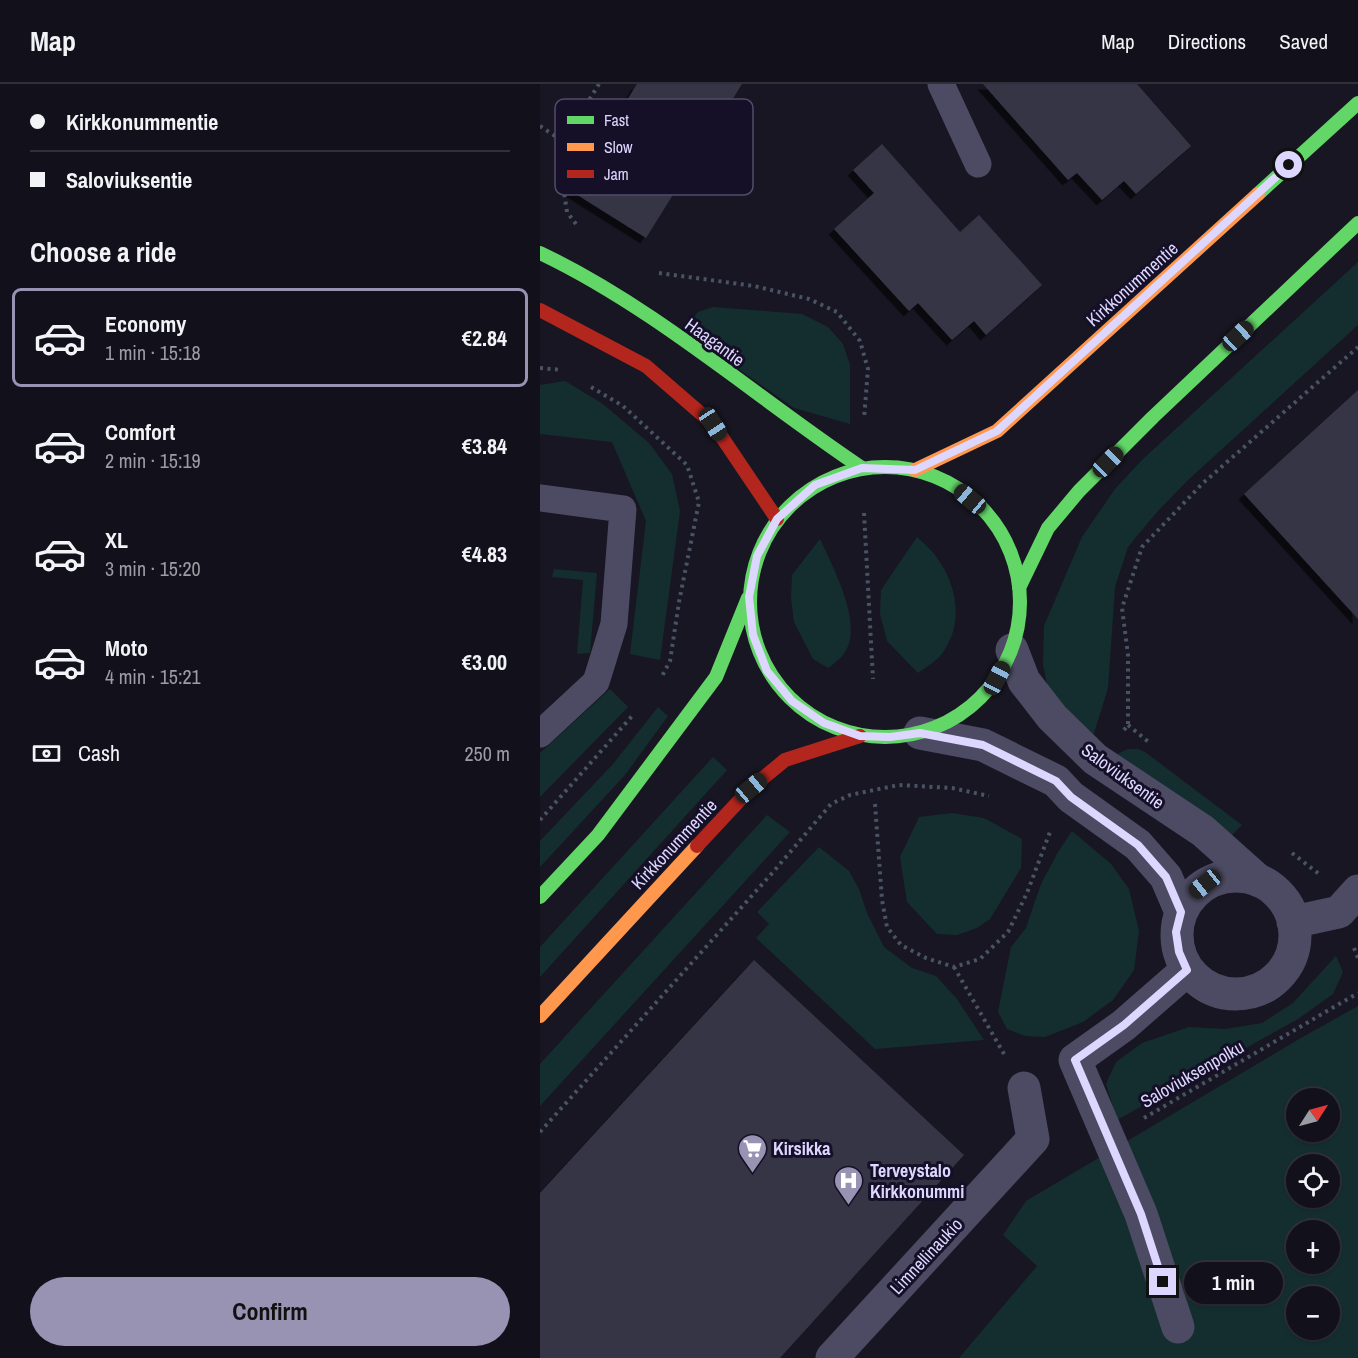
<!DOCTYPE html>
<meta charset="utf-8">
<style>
:root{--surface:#12101a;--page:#1b1923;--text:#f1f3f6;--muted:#9c9da2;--line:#313039;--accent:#9893b2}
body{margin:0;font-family:"Archivo Narrow",sans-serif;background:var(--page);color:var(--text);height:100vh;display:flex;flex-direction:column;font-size:22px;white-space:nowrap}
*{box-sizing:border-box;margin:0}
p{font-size:20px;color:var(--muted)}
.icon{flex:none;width:33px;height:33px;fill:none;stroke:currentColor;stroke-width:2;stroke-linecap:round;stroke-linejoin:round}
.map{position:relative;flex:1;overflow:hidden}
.drawer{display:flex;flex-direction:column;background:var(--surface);width:540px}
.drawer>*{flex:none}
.hud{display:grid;align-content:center;height:132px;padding:0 30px;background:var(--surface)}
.needle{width:39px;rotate:54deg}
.buttons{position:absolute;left:746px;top:1004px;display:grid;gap:12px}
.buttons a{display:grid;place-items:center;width:54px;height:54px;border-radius:50%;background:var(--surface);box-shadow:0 2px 4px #0004,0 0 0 2px var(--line);font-size:30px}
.end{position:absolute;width:27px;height:27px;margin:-14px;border:8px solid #ddd7ff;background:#111;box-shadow:0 0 0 3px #111}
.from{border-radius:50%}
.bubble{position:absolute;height:42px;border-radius:21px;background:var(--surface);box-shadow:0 2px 4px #0004,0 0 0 2px var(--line);font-size:20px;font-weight:800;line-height:42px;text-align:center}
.car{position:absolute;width:18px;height:36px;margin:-18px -9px;border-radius:8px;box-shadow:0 0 4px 2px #0007;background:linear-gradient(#222 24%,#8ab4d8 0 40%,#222 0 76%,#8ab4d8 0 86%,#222 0)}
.hud b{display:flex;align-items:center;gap:21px;height:57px;font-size:22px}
.hud b+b{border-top:2px solid var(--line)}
.hud i{width:15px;height:15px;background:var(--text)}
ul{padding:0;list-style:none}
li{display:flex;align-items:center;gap:18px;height:99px;margin:0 12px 9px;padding:0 18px;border:3px solid transparent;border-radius:9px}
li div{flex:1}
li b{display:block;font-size:22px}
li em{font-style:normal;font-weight:800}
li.current{border-color:var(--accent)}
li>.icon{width:54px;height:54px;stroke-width:1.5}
h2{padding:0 30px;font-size:27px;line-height:72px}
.pay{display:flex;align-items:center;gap:15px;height:66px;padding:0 30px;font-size:22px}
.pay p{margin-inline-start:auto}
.action{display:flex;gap:12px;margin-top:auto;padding:12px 30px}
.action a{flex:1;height:69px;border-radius:36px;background:var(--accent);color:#111;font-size:24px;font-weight:800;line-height:69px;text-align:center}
header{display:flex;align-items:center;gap:36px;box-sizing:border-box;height:84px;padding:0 30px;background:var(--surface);border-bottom:2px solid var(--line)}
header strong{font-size:28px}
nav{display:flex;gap:33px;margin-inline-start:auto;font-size:21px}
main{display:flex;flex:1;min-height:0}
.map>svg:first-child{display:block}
.green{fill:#142e30;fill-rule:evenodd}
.building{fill:#363444;filter:url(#shadow)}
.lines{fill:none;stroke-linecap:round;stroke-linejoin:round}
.path{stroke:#485463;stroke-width:4;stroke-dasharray:3 4.5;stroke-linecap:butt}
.lane{stroke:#4d4b63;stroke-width:27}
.street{stroke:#4d4b63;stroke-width:33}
.fast{stroke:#63d668;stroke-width:14}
.slow{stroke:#ff974d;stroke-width:14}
.jam{stroke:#b3261e;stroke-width:14}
.route{stroke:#ddd7ff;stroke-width:8}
.labels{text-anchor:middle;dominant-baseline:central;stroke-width:6;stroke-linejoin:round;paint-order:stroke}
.street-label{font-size:18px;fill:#ddd7ff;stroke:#151028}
.poi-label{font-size:18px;font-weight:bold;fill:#ddd7ff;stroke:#151028;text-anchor:start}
.key{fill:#151028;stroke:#514c68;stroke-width:1.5}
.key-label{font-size:16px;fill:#ddd7ff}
</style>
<header>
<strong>Map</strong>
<nav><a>Map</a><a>Directions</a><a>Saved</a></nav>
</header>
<main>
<section class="drawer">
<div class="hud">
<b><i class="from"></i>Kirkkonummentie</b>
<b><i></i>Saloviuksentie</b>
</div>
<h2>Choose a ride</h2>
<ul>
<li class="current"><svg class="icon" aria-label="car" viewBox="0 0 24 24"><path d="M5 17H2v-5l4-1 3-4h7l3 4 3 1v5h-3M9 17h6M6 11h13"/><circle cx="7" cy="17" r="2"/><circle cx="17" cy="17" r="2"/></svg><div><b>Economy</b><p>1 min · 15:18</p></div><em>€2.84</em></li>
<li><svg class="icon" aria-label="car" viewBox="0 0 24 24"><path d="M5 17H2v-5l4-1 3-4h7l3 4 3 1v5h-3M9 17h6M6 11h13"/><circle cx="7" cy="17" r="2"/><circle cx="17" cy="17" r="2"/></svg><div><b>Comfort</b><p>2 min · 15:19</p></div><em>€3.84</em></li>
<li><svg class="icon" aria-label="car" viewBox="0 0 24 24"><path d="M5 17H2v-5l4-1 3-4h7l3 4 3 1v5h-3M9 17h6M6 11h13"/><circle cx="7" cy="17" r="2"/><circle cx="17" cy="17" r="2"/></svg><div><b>XL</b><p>3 min · 15:20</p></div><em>€4.83</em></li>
<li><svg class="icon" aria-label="car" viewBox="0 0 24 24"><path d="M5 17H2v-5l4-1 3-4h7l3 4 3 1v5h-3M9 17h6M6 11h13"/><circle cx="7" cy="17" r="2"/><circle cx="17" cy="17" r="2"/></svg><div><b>Moto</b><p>4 min · 15:21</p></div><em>€3.00</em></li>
</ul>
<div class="pay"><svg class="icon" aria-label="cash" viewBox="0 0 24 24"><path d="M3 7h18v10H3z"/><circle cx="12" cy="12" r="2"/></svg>Cash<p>250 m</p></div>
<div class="action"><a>Confirm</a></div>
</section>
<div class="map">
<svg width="818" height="1274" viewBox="0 0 818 1274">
<defs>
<filter id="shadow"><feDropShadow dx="-5.5" dy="5.5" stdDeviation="0" flood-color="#0009"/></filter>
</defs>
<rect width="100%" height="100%" fill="#181622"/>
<path class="green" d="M 818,178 L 818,241 L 647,397 L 617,428 L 588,463 L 575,503 L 568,604 L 552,656 L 509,610 L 503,581 L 504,542 L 542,453 L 575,405 L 603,375 Z
M 173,223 L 262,230 L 288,243 L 303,260 L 310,281 L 310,340 L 254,324 L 143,246 L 158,228 Z
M 25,297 L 63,320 L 109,359 L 132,390 L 140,427 L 120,576 L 90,570 L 106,437 L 72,358 L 0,350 L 0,301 Z
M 377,453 C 384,460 392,466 397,474 C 418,502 424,542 401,571 C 395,578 386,583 378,589 L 347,557 L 340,530 L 341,506 Z
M 280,455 C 292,481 318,530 309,559 C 306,570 297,578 288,584 L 273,575 L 254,538 L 251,514 L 252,491 Z
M 14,485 L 57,489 L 50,569 L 37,570 L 43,496 L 12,493 Z
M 70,605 L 88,623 L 0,713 L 0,669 Z
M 118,623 L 128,632 L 85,691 L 0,783 L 0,757 L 73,680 Z
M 588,665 L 598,665 L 605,668 L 702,741 L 687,756 L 577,670 Z
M 173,673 L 187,686 L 0,893 L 0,863 Z
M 412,729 L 444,734 L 482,755 L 481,784 L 450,835 L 437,844 L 417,851 L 397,850 L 367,818 L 360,773 L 379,733 Z
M 227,731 L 250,748 L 0,1022 L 0,980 Z
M 532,747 L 571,780 L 589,805 L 599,847 L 594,886 L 573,916 L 543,938 L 505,953 L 485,952 L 467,945 L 458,928 L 471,863 L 486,844 L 501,800 L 518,768 Z
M 279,763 L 309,787 L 319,805 L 327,829 L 344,863 L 372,884 L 396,892 L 417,915 L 444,956 L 335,965 L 216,854 L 229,840 L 217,828 Z
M 796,872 L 803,888 L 793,910 L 758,935 L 577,1036 L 566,1000 L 576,978 L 602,959 L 649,943 L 685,945 L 722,939 L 753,919 Z
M 818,922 L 818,1274 L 419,1274 L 497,1182 L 463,1151 L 486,1117 L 761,954 ZM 756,1014 L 789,1014 L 789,1047 L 756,1047 ZM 756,1080 L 789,1080 L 789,1113 L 756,1113 ZM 756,1146 L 789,1146 L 789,1179 L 756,1179 ZM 756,1212 L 789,1212 L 789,1245 L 756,1245 Z"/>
<path class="building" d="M 97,0 L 202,0 L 106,154 L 31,107 Z
M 443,0 L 597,0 L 651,62 L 596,110 L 584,97 L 562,116 L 537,89 L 528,96 Z
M 342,60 L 420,148 L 439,131 L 502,201 L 446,251 L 434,237 L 412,256 L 378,219 L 369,227 L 294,145 L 334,109 L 313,86 Z
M 818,306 L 818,535 L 704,410 Z
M 214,876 L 424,1071 L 240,1274 L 0,1274 L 0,1109 Z"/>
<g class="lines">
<path class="path" d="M 0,42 L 27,60
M 36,140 L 27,128 L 20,82 L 34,40 L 59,0
M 119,189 L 214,202 L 269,215 L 297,228 L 320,257 L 328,285 L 324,335
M 0,284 L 22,286
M 51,303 L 83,322 L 147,381 L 159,418 L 139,518 L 130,577 L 121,594
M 324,429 L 333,595
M 588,641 L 611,660
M 584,646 L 588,641 L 588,571 L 582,524 L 602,463 L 662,400 L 818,263
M 335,720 L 342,816 L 347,843 L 361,861 L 386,874 L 414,883 L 440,875 L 468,848 L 487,809 L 510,748
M 0,736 L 93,631
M 752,769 L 779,790
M 814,864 L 818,874
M 414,883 L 464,970
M 604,1034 L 818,909
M 0,1048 L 234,787 L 291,720 L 310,711 L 359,701 L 412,704 L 449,712"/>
<path class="lane" d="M 401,0 L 438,80
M 0,414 L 83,425 L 74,540 L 56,598 L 0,650"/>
<path class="street" d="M 472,566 L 484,597 L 512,633 L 555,675 L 663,747 L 719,797
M 380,649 L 443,661 L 516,697 L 531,713 L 598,761 L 626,793 L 641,828
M637 851a59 59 0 1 1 118 0a59 59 0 1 1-118 0Z
M 753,838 L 799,828 L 818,807
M 638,1243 L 601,1130 L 535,976 L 584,941 L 647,886
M 292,1274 L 493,1055 L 484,1004"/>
<path class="fast" d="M 718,110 L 818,19
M 0,169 C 114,223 217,314 322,384
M210 518a135 135 0 1 1 270 0a135 135 0 1 1-270 0Z
M 479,504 L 508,444 L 539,407 L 613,333 L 818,139
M 0,813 L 58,751 L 176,593 L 208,514"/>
<path class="slow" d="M 375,386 L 457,347 L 718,110
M 0,932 L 157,762"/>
<path class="jam" d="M 0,226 L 106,282 L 173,340 L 237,435
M 157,762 L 211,704 L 245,676 L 320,652"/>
</g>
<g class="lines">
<path class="route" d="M 623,1198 L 601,1130 L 535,976 L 584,941 L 647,886 L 639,868 L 636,848 L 641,828 L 626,793 L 598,761 L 531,713 L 516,697 L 443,661 L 380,649 L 350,653 L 320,652 L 284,639 L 252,617 L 227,587 L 213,551 L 209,513 L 217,472 L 237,435 L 275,401 L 322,384 L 375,386 L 457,347 L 749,81"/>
</g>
<defs>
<symbol id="supermarket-pin" viewBox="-11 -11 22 30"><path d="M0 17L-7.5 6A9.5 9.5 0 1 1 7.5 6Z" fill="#9893b2" stroke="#151028"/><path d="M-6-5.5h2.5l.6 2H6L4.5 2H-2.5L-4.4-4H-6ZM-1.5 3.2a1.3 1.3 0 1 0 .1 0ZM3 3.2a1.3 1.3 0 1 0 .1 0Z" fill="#fff"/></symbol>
<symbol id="hospital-pin" viewBox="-11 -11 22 30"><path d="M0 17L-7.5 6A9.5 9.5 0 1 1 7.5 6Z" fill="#9893b2" stroke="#151028"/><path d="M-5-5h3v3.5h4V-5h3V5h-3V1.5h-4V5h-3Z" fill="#fff"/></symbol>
</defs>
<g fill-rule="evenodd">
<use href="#supermarket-pin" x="196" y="1048" width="33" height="45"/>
<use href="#hospital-pin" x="292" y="1080" width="33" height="45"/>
</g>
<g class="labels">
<g class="street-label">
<text transform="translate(592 200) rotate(-42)">Kirkkonummentie</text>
<text transform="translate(175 258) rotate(36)">Haagantie</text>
<text transform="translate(583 692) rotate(36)">Saloviuksentie</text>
<text transform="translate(134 760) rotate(-47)">Kirkkonummentie</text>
<text transform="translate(652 990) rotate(-30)">Saloviuksenpolku</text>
<text transform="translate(386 1172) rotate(-47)">Limnellinaukio</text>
</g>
<g class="poi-label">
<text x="233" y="1064">Kirsikka</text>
<text x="330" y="1086">Terveystalo<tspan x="330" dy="21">Kirkkonummi</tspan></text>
</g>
</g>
<rect x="15" y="15" width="198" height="96" rx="9" class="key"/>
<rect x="27" y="32" width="27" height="8" fill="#63d668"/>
<rect x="27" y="59" width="27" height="8" fill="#ff974d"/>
<rect x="27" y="86" width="27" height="8" fill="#b3261e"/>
<g class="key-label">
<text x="64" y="42">Fast</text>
<text x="64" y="69">Slow</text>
<text x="64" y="96">Jam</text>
</g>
</svg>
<div class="buttons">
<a><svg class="needle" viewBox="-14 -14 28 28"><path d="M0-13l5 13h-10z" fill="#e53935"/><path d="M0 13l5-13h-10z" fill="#9c9da2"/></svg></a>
<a><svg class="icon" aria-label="locate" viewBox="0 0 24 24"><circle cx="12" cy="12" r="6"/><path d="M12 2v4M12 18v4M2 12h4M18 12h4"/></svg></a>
<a>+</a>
<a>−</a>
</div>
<i class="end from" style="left:749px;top:81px"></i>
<i class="end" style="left:623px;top:1198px"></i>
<div class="bubble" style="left:644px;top:1178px;width:99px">1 min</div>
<i class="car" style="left:698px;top:252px;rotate:47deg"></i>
<i class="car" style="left:173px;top:340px;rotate:147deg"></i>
<i class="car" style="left:568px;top:378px;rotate:45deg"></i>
<i class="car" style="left:430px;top:415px;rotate:310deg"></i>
<i class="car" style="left:457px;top:594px;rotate:28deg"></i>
<i class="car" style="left:211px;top:704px;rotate:50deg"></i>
<i class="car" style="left:665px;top:800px;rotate:231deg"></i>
</div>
</main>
